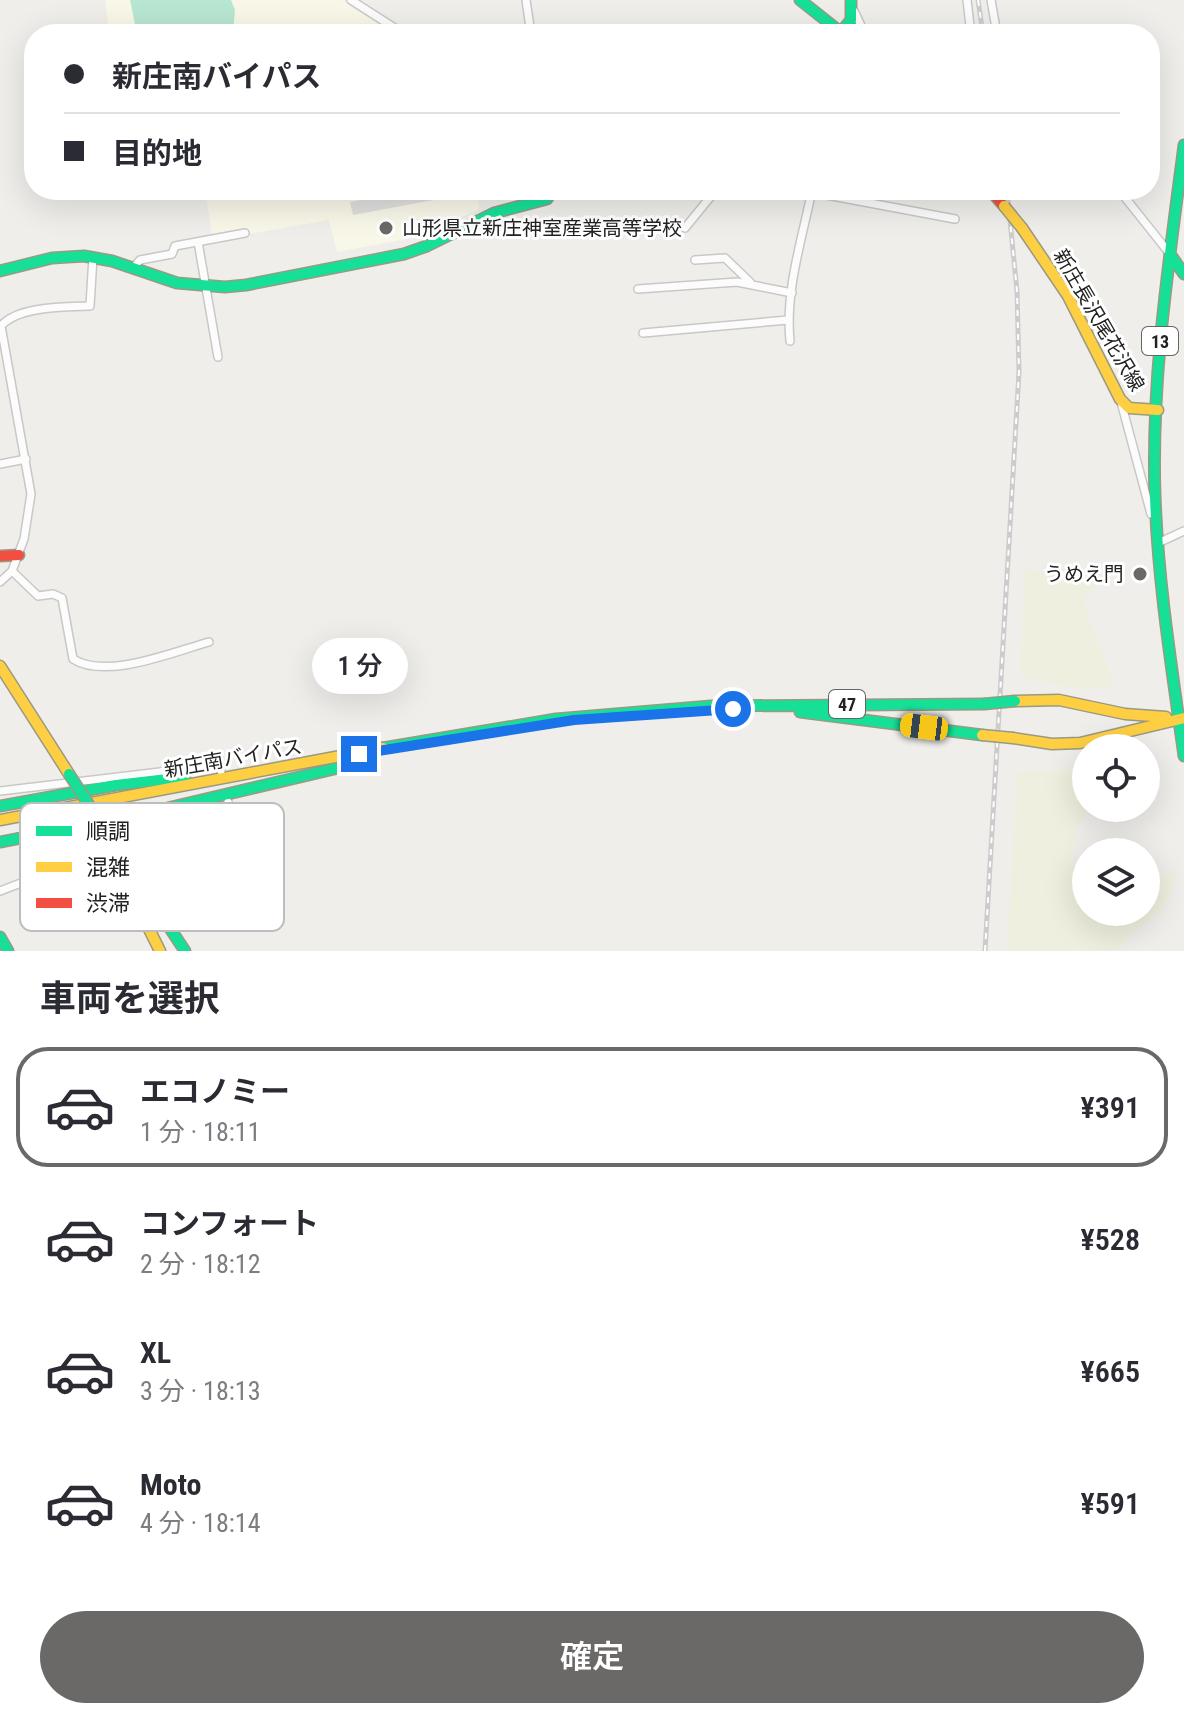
<!DOCTYPE html>
<html lang="ja">
<meta charset="utf-8">
<style>
:root{--surface:#fff;--page:#f7f7f7;--text:#2b2b33;--muted:#7c7c81;--line:#e1e1e2;--accent:#6a6968}
body{margin:0;font-family:"Roboto Condensed","Noto Sans JP",sans-serif;background:var(--page);color:var(--text);height:100vh;display:flex;flex-direction:column;font-size:30px;white-space:nowrap}
*{box-sizing:border-box;margin:0}
p{font-size:26px;color:var(--muted)}
.icon{flex:none;width:44px;height:44px;fill:none;stroke:currentColor;stroke-width:2;stroke-linecap:round;stroke-linejoin:round}
.map{position:relative;height:951px;overflow:hidden}
.panel{display:flex;flex-direction:column;background:var(--surface);flex:1}
.panel>*{flex:none}
.hud{position:absolute;left:24px;top:24px;width:1136px;height:176px;border-radius:32px;box-shadow:0 8px 32px #0002;display:grid;align-content:center;height:176px;padding:0 40px;background:var(--surface)}
.tools{position:absolute;left:1072px;top:734px;display:grid;gap:16px}
.tools a{display:grid;place-items:center;width:88px;height:88px;border-radius:50%;background:var(--surface);box-shadow:0 8px 32px #0002;font-size:40px}
.end{position:absolute;width:36px;height:36px;margin:-18px;border:10px solid #1a73e8;background:#fff;box-shadow:0 0 0 4px #fff}
.from{border-radius:50%}
.bubble{position:absolute;height:56px;border-radius:28px;background:var(--surface);box-shadow:0 8px 32px #0002;font-size:26px;font-weight:600;line-height:56px;text-align:center}
.car{position:absolute;width:24px;height:48px;margin:-24px -12px;border-radius:10px;box-shadow:0 0 6px 2px #0007;background:linear-gradient(#f5c518 24%,#345 0 40%,#f5c518 0 76%,#345 0 86%,#f5c518 0)}
.hud b{display:flex;align-items:center;gap:28px;height:76px;font-size:30px}
.hud b+b{border-top:2px solid var(--line)}
.hud i{width:20px;height:20px;background:var(--text)}
ul{padding:0;list-style:none}
li{display:flex;align-items:center;gap:24px;height:120px;margin:0 16px 12px;padding:0 24px;border:4px solid transparent;border-radius:32px}
li div{flex:1}
li b{display:block;font-size:30px}
li em{font-style:normal;font-weight:600}
li.selected{border-color:var(--accent)}
li>.icon{width:72px;height:72px;stroke-width:1.5}
h2{padding:0 40px;font-size:36px;line-height:96px}
.button{display:flex;gap:16px;margin-top:auto;padding:16px 40px}
.button a{flex:1;height:92px;border-radius:48px;background:var(--accent);color:#fff;font-size:32px;font-weight:600;line-height:92px;text-align:center}
.map>svg:first-child{display:block}
.education{fill:#f8f7e8}
.farmland{fill:#efefdf}
.pitch{fill:#b7e6d2}
.parking{fill:#e0dfde}
.lines{fill:none;stroke-linecap:round;stroke-linejoin:round}
.street-casing{stroke:#c9c8c7;stroke-width:10}
.fast-casing{stroke:#999a82;stroke-width:13}
.slow-casing{stroke:#999a82;stroke-width:13}
.jam-casing{stroke:#999a82;stroke-width:13}
.street{stroke:#fdfcfc;stroke-width:7}
.fast{stroke:#16e098;stroke-width:10}
.slow{stroke:#ffcf43;stroke-width:10}
.jam{stroke:#f24e42;stroke-width:10}
.rail-casing{stroke:#ccc;stroke-width:5}
.rail{stroke:#fff;stroke-width:2;stroke-dasharray:6;stroke-linecap:butt}
.fast-bridge-casing{stroke:#999a82;stroke-width:13;stroke-linecap:butt}
.slow-bridge-casing{stroke:#999a82;stroke-width:13;stroke-linecap:butt}
.fast-bridge{stroke:#16e098;stroke-width:10}
.slow-bridge{stroke:#ffcf43;stroke-width:10}
.route{stroke:#1a73e8;stroke-width:10}
.poi-dot{fill:#6a6968;stroke:#fff;stroke-width:3}
.labels{text-anchor:middle;dominant-baseline:central;stroke-width:6;stroke-linejoin:round;paint-order:stroke}
.shield{fill:#fff;stroke:#646464;stroke-width:2}
.shield-label{font-size:18px;font-weight:bold;fill:#222}
.poi-label{font-size:20px;fill:#222;stroke:#fff;text-anchor:start}
.street-label{font-size:20px;fill:#222;stroke:#fff}
.key{fill:#fff;stroke:#bdbdbd;stroke-width:2}
.key-label{font-size:22px;fill:#222}
</style>
<div class="map">
<svg width="1184" height="951" viewBox="0 0 1184 951">
<rect width="100%" height="100%" fill="#f0eeeb"/>
<path class="education" d="M 105,0 L 342,0 L 396,34 L 109,34 Z
M 205,190 L 484,190 L 485,199 L 478,200 L 479,209 L 422,236 L 337,252 L 329,220 L 213,240 Z"/>
<path class="farmland" d="M 1025,569 L 1055,575 L 1099,579 L 1087,595 L 1084,604 L 1113,682 L 1109,686 L 1075,689 L 1020,676 Z
M 1086,768 L 1086,808 L 1089,808 L 1076,829 L 1072,853 L 1078,887 L 1086,891 L 1086,912 L 1146,912 L 1146,885 L 1177,869 L 1177,880 L 1162,910 L 1138,928 L 1117,951 L 1007,951 L 1017,772 Z"/>
<path class="pitch" d="M 130,0 L 231,0 L 235,10 L 233,34 L 137,34 Z"/>
<path class="parking" d="M 412,190 L 482,190 L 482,191 L 353,215 L 350,202 Z"/>
<g class="lines">
<defs>
<path id="street" d="M 351,0 L 404,34
M 526,0 L 531,34
M 967,0 L 971,34
M 991,0 L 997,34
M 854,11 L 865,34
M 1119,190 L 1170,254
M 811,192 L 955,219
M 685,228 L 716,190
M 198,242 L 218,357
M 695,260 L 725,258 L 750,282
M 133,268 L 140,260 L 172,254 L 175,246 L 245,233
M 638,289 L 737,282 L 792,293
M 643,333 L 788,320
M 790,341 C 785,290 802,240 812,190
M 1121,402 L 1151,514
M 0,464 L 26,459
M 1158,543 L 1184,531
M 12,571 L 38,596 L 53,594 L 62,598 L 73,659 C 106,680 173,652 209,642
M 0,582 L 12,571 L 24,539 L 31,494 L 1,326 C 18,306 64,307 90,306 L 93,257
M 0,791 L 160,772 L 219,758 L 221,771
M 0,891 L 47,873 L 75,850 L 94,839 L 230,812 L 228,802"/>
<path id="fast" d="M 800,0 L 843,34
M 841,32 L 851,20 L 851,0
M 1184,145 C 1169,261 1151,379 1155,496 C 1158,583 1172,670 1184,756
M 1170,254 L 1184,274
M 0,271 L 52,258 L 84,256 L 112,261 L 177,283 L 225,287 L 246,285 L 404,254 L 427,246 L 494,213 L 547,199 L 552,190
M 800,712 L 982,735
M 383,748 L 556,719 L 711,706 L 984,704
M 0,806 L 116,785 L 185,777
M 0,842 L 138,815 L 372,760
M 117,848 L 185,951
M 0,937 L 8,951"/>
<path id="slow" d="M 1022,228 L 1068,296 L 1120,399 L 1129,408 L 1158,410
M 0,666 L 69,774
M 1015,701 L 1059,700 L 1125,714 L 1166,717
M 1013,738 L 1052,744 L 1080,743 L 1184,718
M 0,820 L 383,748
M 112,855 L 160,951"/>
<path id="jam" d="M 990,190 L 1004,206
M 0,556 L 19,555"/>
</defs>
<use href="#street" class="street-casing"/>
<use href="#fast" class="fast-casing"/>
<use href="#slow" class="slow-casing"/>
<use href="#jam" class="jam-casing"/>
<use href="#street" class="street"/>
<use href="#fast" class="fast"/>
<use href="#slow" class="slow"/>
<use href="#jam" class="jam"/>
<defs>
<path id="rail" d="M 978,0 L 983,34
M 985,951 L 1019,372 L 1017,291 L 1007,190"/>
</defs>
<use href="#rail" class="rail-casing"/>
<use href="#rail" class="rail"/>
<defs>
<path id="fast-bridge" d="M 984,704 L 1015,701
M 69,774 L 117,848"/>
<path id="slow-bridge" d="M 1004,206 L 1022,228
M 982,735 L 1013,738"/>
</defs>
<use href="#fast-bridge" class="fast-bridge-casing"/>
<use href="#slow-bridge" class="slow-bridge-casing"/>
<use href="#fast-bridge" class="fast-bridge"/>
<use href="#slow-bridge" class="slow-bridge"/>
</g>
<g class="lines">
<path class="route" d="M 359,754 L 574,720 L 733,709"/>
</g>
<g class="poi-dot">
<circle cx="386" cy="228" r="8"/>
<circle cx="1140" cy="574" r="8"/>
</g>
<g class="labels">
<g class="shield">
<rect x="1142" y="327" width="36" height="28" rx="6"/>
<rect x="829" y="690" width="36" height="28" rx="6"/>
</g>
<g class="shield-label">
<text x="1160" y="341">13</text>
<text x="847" y="704">47</text>
</g>
<g class="poi-label">
<text x="402" y="228">山形県立新庄神室産業高等学校</text>
<text x="1124" y="574" text-anchor="end">うめえ門</text>
</g>
<g class="street-label">
<text transform="translate(1099 320) rotate(60)">新庄長沢尾花沢線</text>
<text transform="translate(233 758) rotate(-10)">新庄南バイパス</text>
</g>
</g>
<rect x="20" y="803" width="264" height="128" rx="12" class="key"/>
<rect x="36" y="826" width="36" height="10" fill="#16e098"/>
<rect x="36" y="862" width="36" height="10" fill="#ffcf43"/>
<rect x="36" y="898" width="36" height="10" fill="#f24e42"/>
<g class="key-label">
<text x="86" y="839">順調</text>
<text x="86" y="875">混雑</text>
<text x="86" y="911">渋滞</text>
</g>
</svg>
<div class="tools">
<a><svg class="icon" aria-label="locate" viewBox="0 0 24 24"><circle cx="12" cy="12" r="6"/><path d="M12 2v4M12 18v4M2 12h4M18 12h4"/></svg></a>
<a><svg class="icon" aria-label="layers" viewBox="0 0 24 24"><path d="M12 4l9 5-9 5-9-5zM3 14l9 5 9-5"/></svg></a>
</div>
<i class="end from" style="left:733px;top:709px"></i>
<i class="end" style="left:359px;top:754px"></i>
<div class="bubble" style="left:312px;top:638px;width:96px">1 分</div>
<i class="car" style="left:924px;top:727px;rotate:277deg"></i>
<div class="hud">
<b><i class="from"></i>新庄南バイパス</b>
<b><i></i>目的地</b>
</div>
</div>
<section class="panel">
<h2>車両を選択</h2>
<ul>
<li class="selected"><svg class="icon" aria-label="car" viewBox="0 0 24 24"><path d="M5 17H2v-5l4-1 3-4h7l3 4 3 1v5h-3M9 17h6M6 11h13"/><circle cx="7" cy="17" r="2"/><circle cx="17" cy="17" r="2"/></svg><div><b>エコノミー</b><p>1 分 · 18:11</p></div><em>¥391</em></li>
<li><svg class="icon" aria-label="car" viewBox="0 0 24 24"><path d="M5 17H2v-5l4-1 3-4h7l3 4 3 1v5h-3M9 17h6M6 11h13"/><circle cx="7" cy="17" r="2"/><circle cx="17" cy="17" r="2"/></svg><div><b>コンフォート</b><p>2 分 · 18:12</p></div><em>¥528</em></li>
<li><svg class="icon" aria-label="car" viewBox="0 0 24 24"><path d="M5 17H2v-5l4-1 3-4h7l3 4 3 1v5h-3M9 17h6M6 11h13"/><circle cx="7" cy="17" r="2"/><circle cx="17" cy="17" r="2"/></svg><div><b>XL</b><p>3 分 · 18:13</p></div><em>¥665</em></li>
<li><svg class="icon" aria-label="car" viewBox="0 0 24 24"><path d="M5 17H2v-5l4-1 3-4h7l3 4 3 1v5h-3M9 17h6M6 11h13"/><circle cx="7" cy="17" r="2"/><circle cx="17" cy="17" r="2"/></svg><div><b>Moto</b><p>4 分 · 18:14</p></div><em>¥591</em></li>
</ul>
<div class="button"><a>確定</a></div>
</section>
